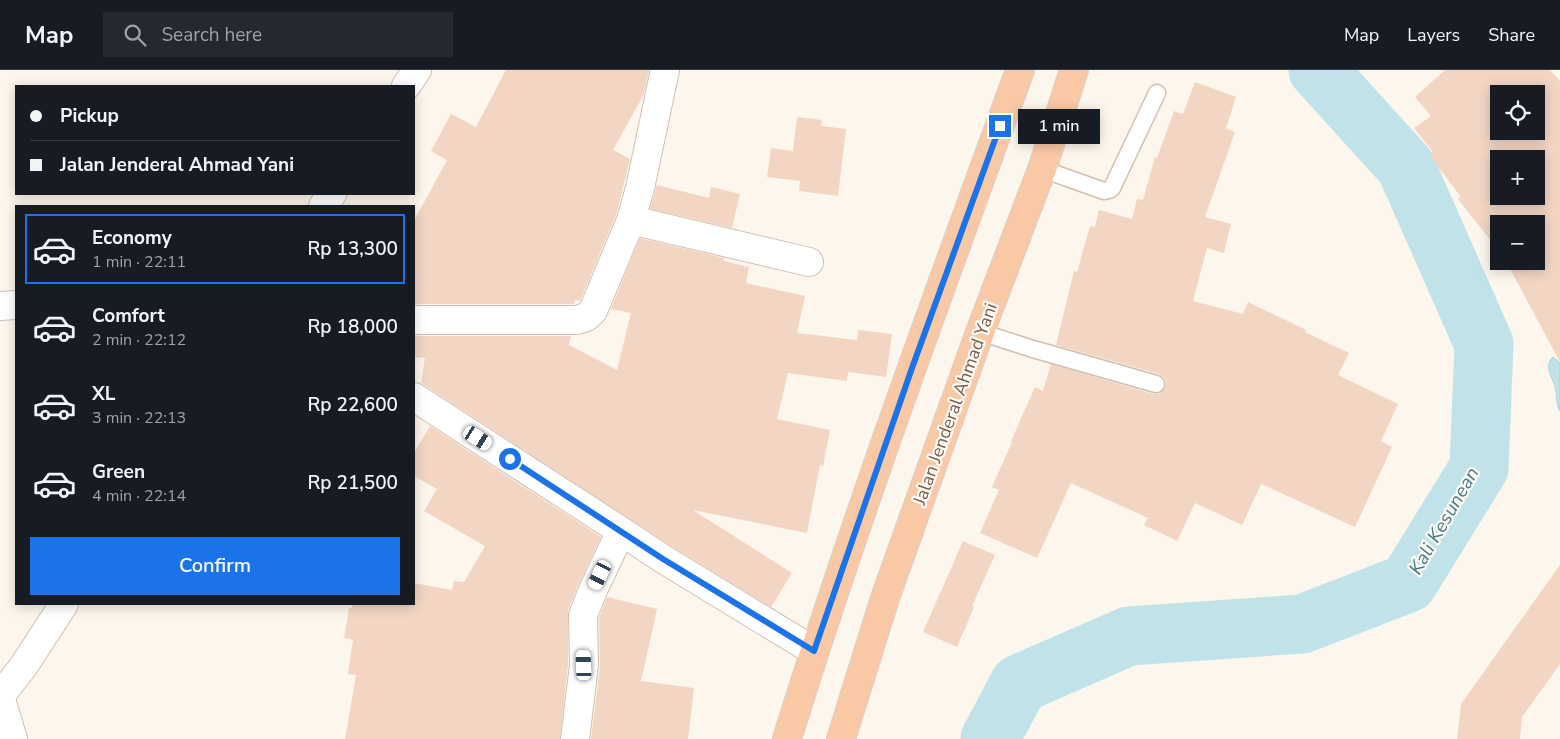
<!DOCTYPE html>
<meta charset="utf-8">
<style>
:root{--surface:#171b24;--page:#242831;--text:#f1f3f6;--muted:#9ea1a6;--line:#363941;--accent:#1a73e8}
body{margin:0;font-family:"Nunito Sans",sans-serif;background:var(--page);color:var(--text);height:100vh;display:flex;flex-direction:column;font-size:19px;white-space:nowrap}
*{box-sizing:border-box;margin:0}
p{font-size:16px;color:var(--muted)}
.icon{flex:none;width:28px;height:28px;fill:none;stroke:currentColor;stroke-width:2;stroke-linecap:round;stroke-linejoin:round}
.map{position:relative;flex:1;overflow:hidden}
.side{position:absolute;left:15px;top:135px;width:400px;height:400px;display:flex;flex-direction:column;background:var(--surface);border-radius:0px;box-shadow:0 2px 12px #0003}
.side>*{flex:none}
.top-card{position:absolute;left:15px;top:15px;width:400px;height:110px;border-radius:0px;box-shadow:0 2px 12px #0003;display:grid;align-content:center;height:110px;padding:0 15px;background:var(--surface)}
.fabs{position:absolute;left:1490px;top:15px;display:grid;gap:10px}
.fabs a{display:grid;place-items:center;width:55px;height:55px;border-radius:0px;background:var(--surface);box-shadow:0 2px 12px #0003;font-size:25px}
.end{position:absolute;width:22px;height:22px;margin:-11px;border:6px solid #1a73e8;background:#fff;box-shadow:0 0 0 2px #fff}
.from{border-radius:50%}
.bubble{position:absolute;height:35px;border-radius:0px;background:var(--surface);box-shadow:0 2px 12px #0003;font-size:16px;font-weight:600;line-height:35px;text-align:center}
.car{position:absolute;width:15px;height:30px;margin:-15px -8px;border-radius:6px;box-shadow:0 0 4px 1px #0007;background:linear-gradient(#fff 24%,#345 0 40%,#fff 0 76%,#345 0 86%,#fff 0)}
.top-card b{display:flex;align-items:center;gap:18px;height:48px;font-size:19px}
.top-card b+b{border-top:1px solid var(--line)}
.top-card i{width:12px;height:12px;background:var(--text)}
ul{padding:9px 0 0;list-style:none}
li{display:flex;align-items:center;gap:15px;height:70px;margin:0 10px 8px;padding:0 5px;border:2px solid transparent;border-radius:0px}
li div{flex:1}
li b{display:block;font-size:19px}
li em{font-style:normal;font-weight:600}
li.selected{border-color:var(--accent)}
li>.icon{width:45px;height:45px;stroke-width:1.5}
.action{display:flex;gap:10px;margin-top:auto;padding:10px 15px}
.action a{flex:1;height:58px;border-radius:0px;background:var(--accent);color:#fff;font-size:20px;font-weight:600;line-height:58px;text-align:center}
header{display:flex;align-items:center;gap:30px;box-sizing:border-box;height:70px;padding:0 25px;background:var(--surface);border-bottom:1px solid var(--line)}
header strong{font-size:24px}
nav{display:flex;gap:28px;margin-inline-start:auto;font-size:18px}
.search{width:350px;height:45px;background:var(--page);display:flex;align-items:center;gap:12px;box-sizing:border-box;padding:0 18px;border-radius:0px;color:var(--muted);font-size:19px}
.map>svg:first-child{display:block}
.water{fill:#bfe3e8;stroke:#a5d3da}
.lines{fill:none;stroke-linecap:round;stroke-linejoin:round}
.river{stroke:#bfe3e8;stroke-width:59}
.building{fill:#f3d5c3;fill-rule:evenodd}
.service-casing{stroke:#d1beb0;stroke-width:19}
.minor-casing{stroke:#d1beb0;stroke-width:30}
.tertiary-casing{stroke:#d1beb0;stroke-width:30}
.trunk-casing{stroke:#dad1cd;stroke-width:30}
.service{stroke:#fff;stroke-width:16}
.minor{stroke:#fff;stroke-width:28}
.tertiary{stroke:#fff;stroke-width:28}
.trunk{stroke:#f9c8a4;stroke-width:28}
.route{stroke:#1a73e8;stroke-width:6}
.labels{text-anchor:middle;dominant-baseline:central;stroke-width:4.5;stroke-linejoin:round;paint-order:stroke}
.street-label{font-size:18px;fill:#7a5c4d;stroke:#fffaf3}
.water-label{font-size:19px;font-style:italic;fill:#437c86;stroke:#fffaf3}
</style>
<header>
<strong>Map</strong>
<div class="search"><svg class="icon" aria-label="search" viewBox="0 0 24 24"><circle cx="10" cy="10" r="6"/><path d="M15 15l6 6"/></svg>Search here</div>
<nav><a>Map</a><a>Layers</a><a>Share</a></nav>
</header>
<div class="map">
<svg width="1560" height="669" viewBox="0 0 1560 669">
<rect width="100%" height="100%" fill="#fdf6ec"/>
<path class="water" d="M 1553,287 L 1560,293 L 1560,341 C 1556,334 1557,328 1556,321 C 1555,309 1542,298 1553,287 Z"/>
<g class="lines">
<path class="river" d="M 990,669 L 1019,614 L 1129,566 L 1302,554 L 1408,513 L 1479,398 L 1484,274 L 1406,97 L 1318,0"/>
</g>
<path class="building" d="M 506,0 L 649,0 L 644,24 L 613,80 L 630,89 L 616,145 L 580,231 L 575,230 L 574,234 L 414,234 L 414,151 L 447,90 L 431,81 L 451,44 L 476,57 Z
M 1445,0 L 1550,0 L 1560,11 L 1560,292 L 1506,191 L 1536,191 L 1536,154 L 1499,154 L 1499,181 L 1458,129 L 1460,126 L 1430,86 L 1433,82 L 1414,58 L 1431,46 L 1415,27 ZM 1499,24 L 1536,24 L 1536,61 L 1499,61 ZM 1499,89 L 1536,89 L 1536,126 L 1499,126 Z
M 1195,12 L 1236,27 L 1226,58 L 1235,62 L 1205,147 L 1231,154 L 1224,183 L 1207,178 L 1193,231 L 1243,244 L 1248,232 L 1306,260 L 1305,262 L 1349,283 L 1338,305 L 1398,334 L 1381,371 L 1392,377 L 1355,457 L 1261,414 L 1242,455 L 1195,433 L 1177,471 L 1144,455 L 1148,448 L 1071,413 L 1037,488 L 980,463 L 999,420 L 992,417 L 1012,372 L 1011,371 L 1035,317 L 1043,321 L 1051,294 L 1153,324 L 1159,324 L 1165,317 L 1166,311 L 1163,307 L 1159,304 L 1056,275 L 1074,201 L 1077,202 L 1090,156 L 1095,157 L 1099,140 L 1132,149 L 1137,129 L 1143,130 L 1155,87 L 1157,88 L 1174,41 L 1183,44 Z
M 797,47 L 822,50 L 821,56 L 846,59 L 838,126 L 799,121 L 800,111 L 767,107 L 771,78 L 793,81 Z
M 657,115 L 709,128 L 711,117 L 740,124 L 732,158 L 650,139 Z
M 640,168 L 724,188 L 724,191 L 749,197 L 746,213 L 805,226 L 797,263 L 857,270 L 858,260 L 892,264 L 886,307 L 848,302 L 847,311 L 788,303 L 777,349 L 830,360 L 823,396 L 820,395 L 807,463 L 693,440 L 792,503 L 771,537 L 671,476 L 421,313 L 425,288 L 414,287 L 414,266 L 571,266 L 569,275 L 617,300 L 631,243 L 611,239 Z
M 430,356 L 601,467 L 579,513 L 568,540 L 568,594 L 560,669 L 345,669 L 356,605 L 348,604 L 353,570 L 344,568 L 349,538 L 352,538 L 352,534 L 414,534 L 414,513 L 452,520 L 454,511 L 464,512 L 485,476 L 424,441 L 437,419 L 414,406 L 414,383 Z
M 963,471 L 995,485 L 972,536 L 974,537 L 957,577 L 923,562 Z
M 1560,495 L 1560,594 L 1522,647 L 1520,669 L 1457,669 L 1461,634 Z
M 607,527 L 657,539 L 641,611 L 694,618 L 688,669 L 591,669 L 600,597 L 599,548 Z"/>
<g class="lines">
<defs>
<path id="service" d="M 1042,99 L 1104,121 L 1109,120 L 1112,118 L 1157,23
M 980,262 L 1033,279 L 1156,314"/>
<path id="minor" d="M 406,16 L 417,0
M 323,136 L 332,124
M 631,150 L 809,192
M 0,236 L 16,235
M 414,250 L 577,250 L 586,247 L 593,241 L 631,150 L 640,118 L 665,0
M 414,327 L 621,461 L 663,489 L 814,581
M 0,626 L 23,597 L 64,534
M 575,669 L 584,595 L 583,545 L 593,520 L 621,461"/>
<path id="tertiary" d="M 0,626 L 13,669"/>
<path id="trunk" d="M 787,669 C 857,443 939,222 1020,0
M 841,669 L 885,528 L 980,262 L 1042,99 L 1074,0"/>
</defs>
<use href="#service" class="service-casing"/>
<use href="#minor" class="minor-casing"/>
<use href="#tertiary" class="tertiary-casing"/>
<use href="#trunk" class="trunk-casing"/>
<use href="#service" class="service"/>
<use href="#minor" class="minor"/>
<use href="#tertiary" class="tertiary"/>
<use href="#trunk" class="trunk"/>
</g>
<g class="lines">
<path class="route" d="M 510,389 L 663,489 L 814,581 L 912,298 L 1000,56"/>
</g>
<g class="labels">
<g class="street-label">
<text transform="translate(955 334) rotate(-70)">Jalan Jenderal Ahmad Yani</text>
</g>
<g class="water-label">
<text transform="translate(1444 451) rotate(-60)">Kali Kesunean</text>
</g>
</g>
</svg>
<div class="fabs">
<a><svg class="icon" aria-label="locate" viewBox="0 0 24 24"><circle cx="12" cy="12" r="6"/><path d="M12 2v4M12 18v4M2 12h4M18 12h4"/></svg></a>
<a>+</a>
<a>−</a>
</div>
<i class="end from" style="left:510px;top:389px"></i>
<i class="end" style="left:1000px;top:56px"></i>
<div class="bubble" style="left:1018px;top:39px;width:82px">1 min</div>
<i class="car" style="left:478px;top:368px;rotate:123deg"></i>
<i class="car" style="left:600px;top:505px;rotate:206deg"></i>
<i class="car" style="left:584px;top:595px;rotate:358deg"></i>
<div class="top-card">
<b><i class="from"></i>Pickup</b>
<b><i></i>Jalan Jenderal Ahmad Yani</b>
</div>
<section class="side">
<ul>
<li class="selected"><svg class="icon" aria-label="car" viewBox="0 0 24 24"><path d="M5 17H2v-5l4-1 3-4h7l3 4 3 1v5h-3M9 17h6M6 11h13"/><circle cx="7" cy="17" r="2"/><circle cx="17" cy="17" r="2"/></svg><div><b>Economy</b><p>1 min · 22:11</p></div><em>Rp 13,300</em></li>
<li><svg class="icon" aria-label="car" viewBox="0 0 24 24"><path d="M5 17H2v-5l4-1 3-4h7l3 4 3 1v5h-3M9 17h6M6 11h13"/><circle cx="7" cy="17" r="2"/><circle cx="17" cy="17" r="2"/></svg><div><b>Comfort</b><p>2 min · 22:12</p></div><em>Rp 18,000</em></li>
<li><svg class="icon" aria-label="car" viewBox="0 0 24 24"><path d="M5 17H2v-5l4-1 3-4h7l3 4 3 1v5h-3M9 17h6M6 11h13"/><circle cx="7" cy="17" r="2"/><circle cx="17" cy="17" r="2"/></svg><div><b>XL</b><p>3 min · 22:13</p></div><em>Rp 22,600</em></li>
<li><svg class="icon" aria-label="car" viewBox="0 0 24 24"><path d="M5 17H2v-5l4-1 3-4h7l3 4 3 1v5h-3M9 17h6M6 11h13"/><circle cx="7" cy="17" r="2"/><circle cx="17" cy="17" r="2"/></svg><div><b>Green</b><p>4 min · 22:14</p></div><em>Rp 21,500</em></li>
</ul>
<div class="action"><a>Confirm</a></div>
</section>
</div>
